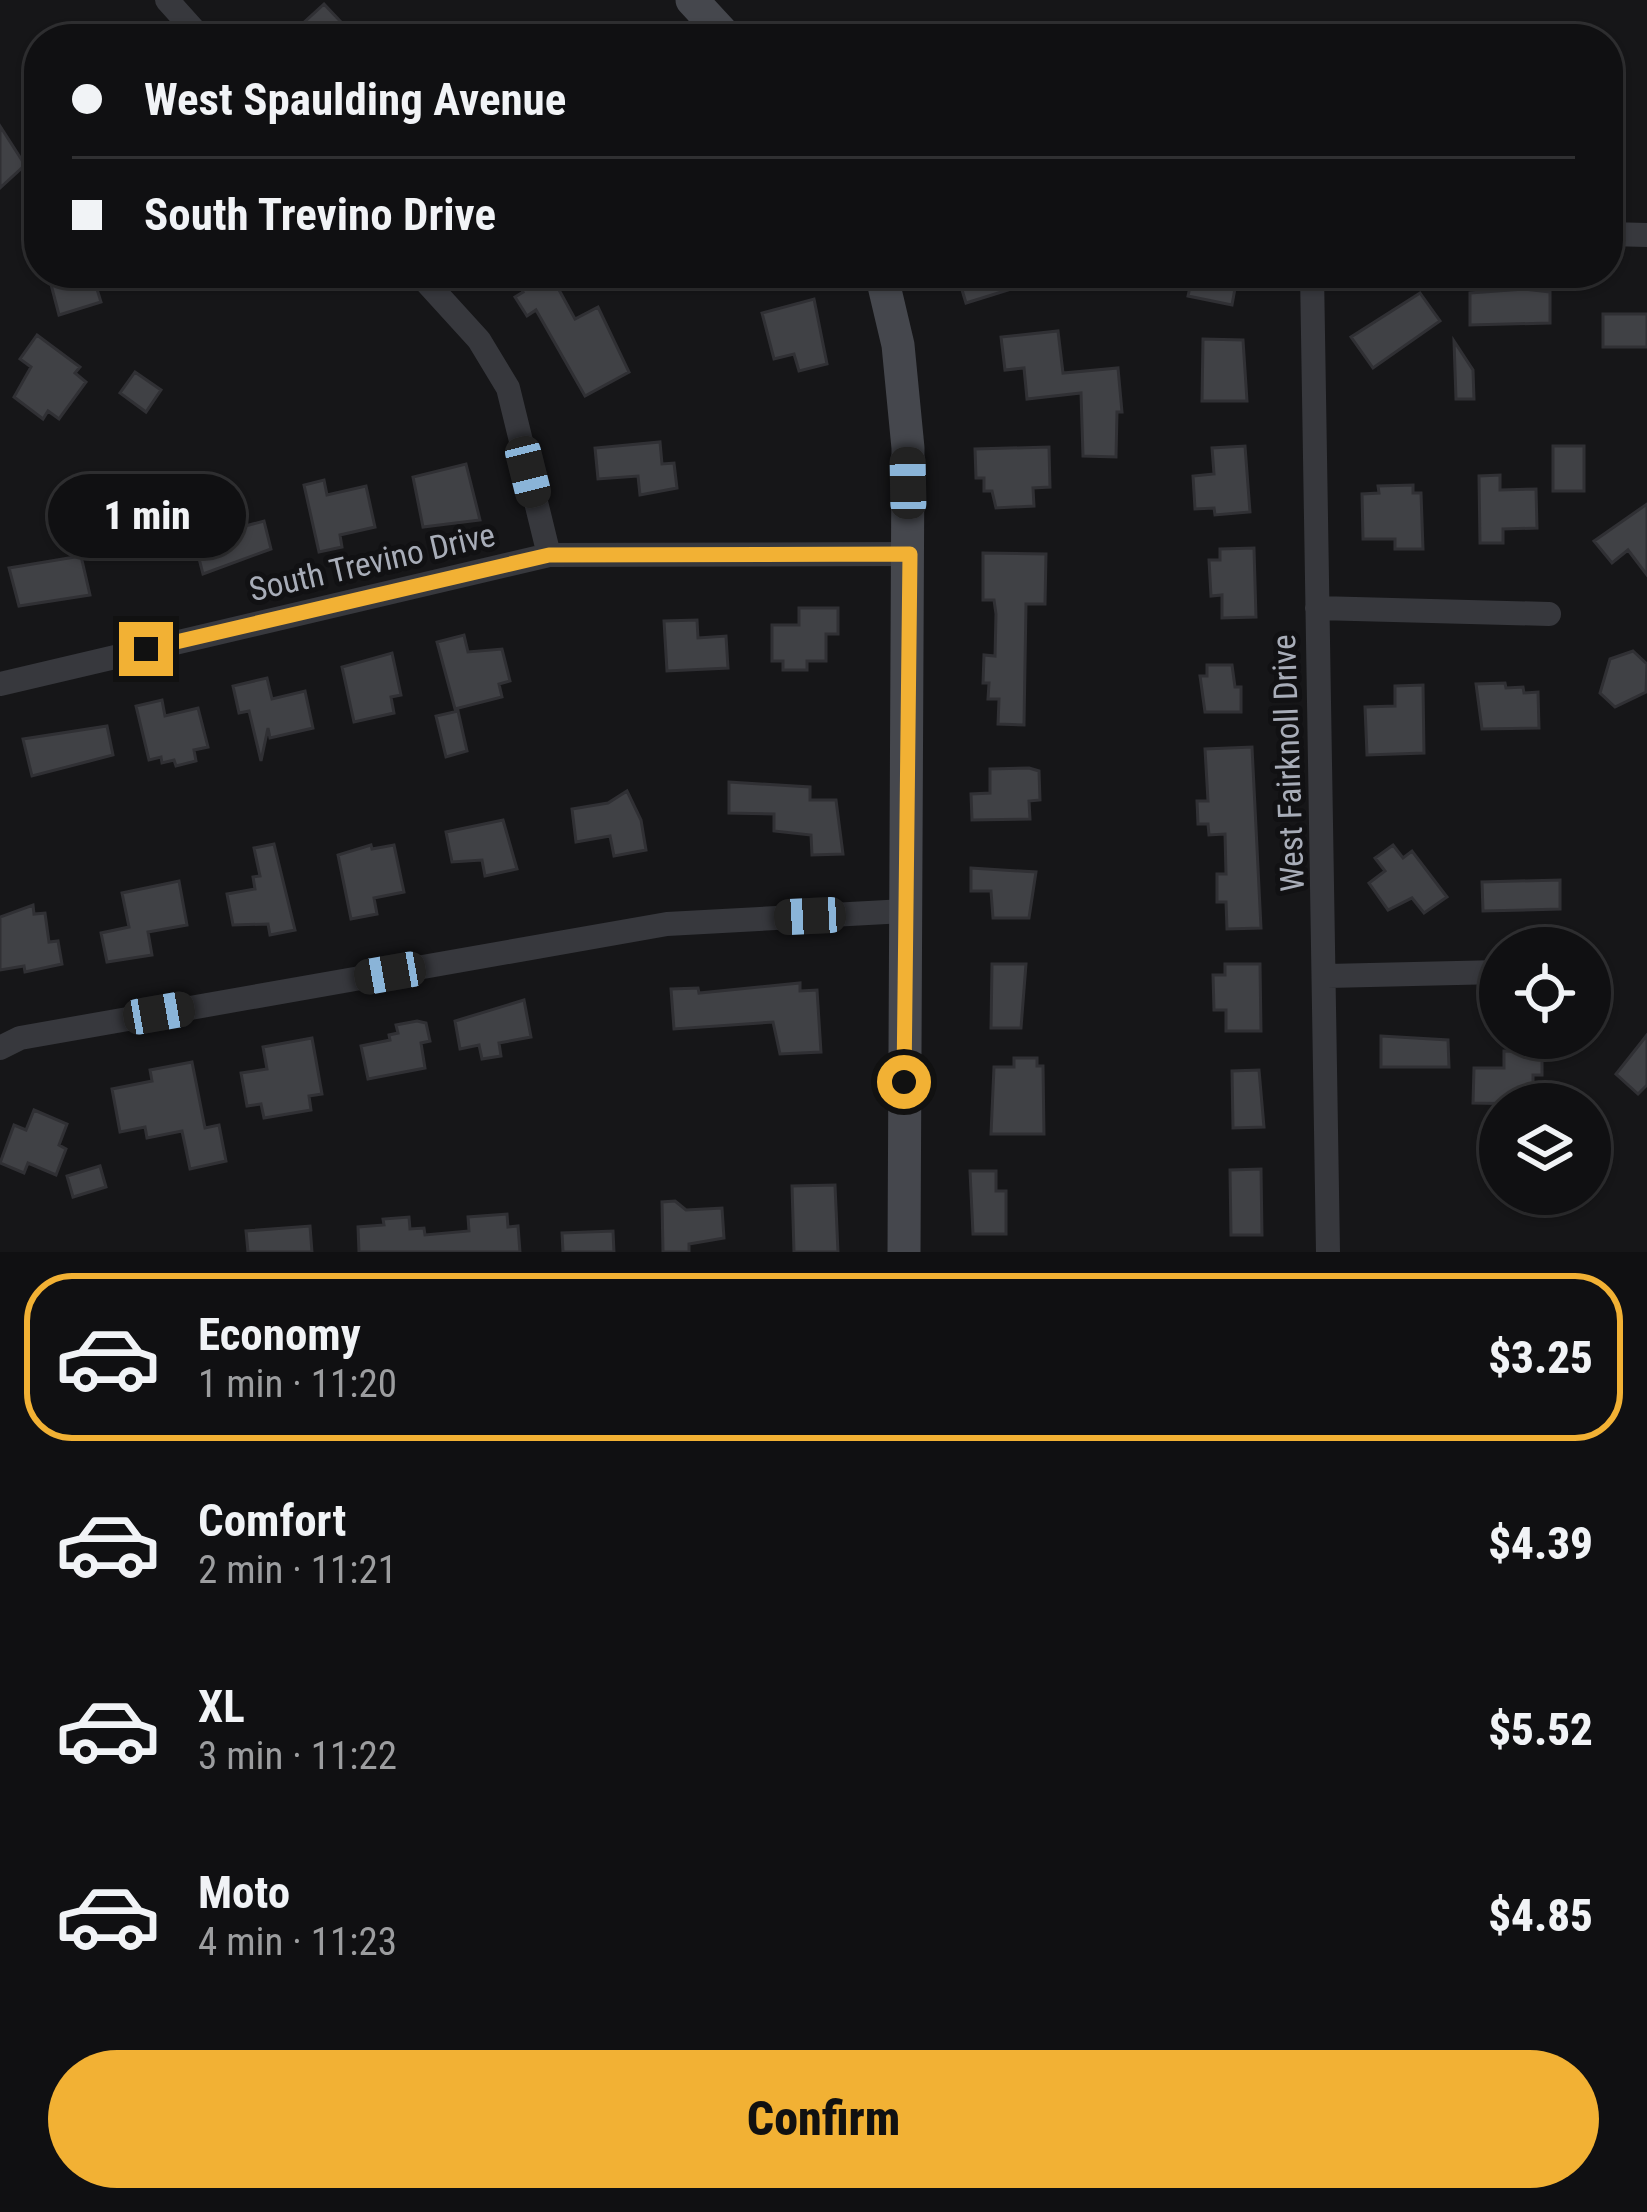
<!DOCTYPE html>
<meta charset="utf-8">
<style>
:root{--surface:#101012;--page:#19191b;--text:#f1f3f6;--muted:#9c9d9f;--line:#303032;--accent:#f2b134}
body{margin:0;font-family:"Roboto Condensed",sans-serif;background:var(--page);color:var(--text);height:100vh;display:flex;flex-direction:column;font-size:45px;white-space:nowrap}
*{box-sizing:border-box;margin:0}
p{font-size:39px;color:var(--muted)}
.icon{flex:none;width:66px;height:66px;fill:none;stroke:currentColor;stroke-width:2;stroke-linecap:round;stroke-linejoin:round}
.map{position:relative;height:1252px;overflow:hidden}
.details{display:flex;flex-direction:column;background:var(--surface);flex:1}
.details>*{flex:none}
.hud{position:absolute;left:24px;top:24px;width:1599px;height:264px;border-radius:48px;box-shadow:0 3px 9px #0004,0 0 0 3px var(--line);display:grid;align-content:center;height:264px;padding:0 48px;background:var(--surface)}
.tools{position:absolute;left:1479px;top:927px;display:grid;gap:24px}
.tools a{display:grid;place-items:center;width:132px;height:132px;border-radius:50%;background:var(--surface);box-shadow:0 3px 9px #0004,0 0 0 3px var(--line);font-size:60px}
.end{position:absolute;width:54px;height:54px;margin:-27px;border:15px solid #f2b134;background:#111;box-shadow:0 0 0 6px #111}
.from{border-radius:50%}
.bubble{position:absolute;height:84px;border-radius:42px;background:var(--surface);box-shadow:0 3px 9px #0004,0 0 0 3px var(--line);font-size:39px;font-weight:800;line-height:84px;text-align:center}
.car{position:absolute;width:36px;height:72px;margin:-36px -18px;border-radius:15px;box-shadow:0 0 9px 3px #0007;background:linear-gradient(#222 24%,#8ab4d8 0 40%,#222 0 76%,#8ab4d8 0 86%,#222 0)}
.hud b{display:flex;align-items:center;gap:42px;height:114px;font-size:45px}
.hud b+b{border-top:3px solid var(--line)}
.hud i{width:30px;height:30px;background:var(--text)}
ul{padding:21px 0 0;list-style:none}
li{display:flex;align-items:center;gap:36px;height:168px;margin:0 24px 18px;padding:0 24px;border:6px solid transparent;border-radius:48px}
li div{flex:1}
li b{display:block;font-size:45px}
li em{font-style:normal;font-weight:800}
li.current{border-color:var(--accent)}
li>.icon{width:108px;height:108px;stroke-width:1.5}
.action{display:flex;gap:24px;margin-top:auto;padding:24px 48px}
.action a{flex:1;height:138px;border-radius:72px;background:var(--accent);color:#111;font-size:48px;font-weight:800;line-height:138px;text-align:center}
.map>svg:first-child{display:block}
.building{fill:#404145;stroke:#303034;stroke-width:3}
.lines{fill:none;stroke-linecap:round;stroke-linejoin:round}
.street{stroke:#37383d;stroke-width:24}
.secondary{stroke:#45474d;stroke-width:33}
.route{stroke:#f2b134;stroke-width:15}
.labels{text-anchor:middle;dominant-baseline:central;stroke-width:10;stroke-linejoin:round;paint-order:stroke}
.street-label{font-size:33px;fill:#a8adb8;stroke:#111113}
</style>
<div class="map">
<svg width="1647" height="1252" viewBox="0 0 1647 1252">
<rect width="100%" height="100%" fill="#161618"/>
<path class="building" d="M 324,4 L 357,39 L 309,39 L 299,27 Z
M 0,126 L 25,165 L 0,188 Z
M 48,273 L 92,273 L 101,302 L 59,315 Z
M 511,273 L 583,273 L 558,288 L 575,319 L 598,307 L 629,372 L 585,396 L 536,310 L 527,316 L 515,297 L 523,292 Z
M 983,273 L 1049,273 L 1050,277 L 966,303 L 959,280 Z
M 1193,273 L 1227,273 L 1225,281 L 1236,283 L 1232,305 L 1188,296 Z
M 1524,289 L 1550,292 L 1550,323 L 1470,325 L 1470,293 Z
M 1420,293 L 1440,321 L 1373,368 L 1351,337 Z
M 814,299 L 827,364 L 799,371 L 794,354 L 774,359 L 762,313 Z
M 1603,314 L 1647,314 L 1647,347 L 1603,347 Z
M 1058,331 L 1063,373 L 1118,368 L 1122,412 L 1117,412 L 1116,457 L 1083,456 L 1081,393 L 1027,399 L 1024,368 L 1005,370 L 1001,337 Z
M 37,335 L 80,367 L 75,373 L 86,382 L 59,419 L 48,411 L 43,419 L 14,397 L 31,367 L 20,359 Z
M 1203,339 L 1243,340 L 1247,401 L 1202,401 Z
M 1454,341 L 1473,370 L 1474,399 L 1456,399 Z
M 135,372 L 161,390 L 146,412 L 120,393 Z
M 660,442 L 662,464 L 674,463 L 677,488 L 640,495 L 638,476 L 598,479 L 595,448 Z
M 1245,446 L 1250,512 L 1215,515 L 1214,508 L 1195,509 L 1193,476 L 1214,474 L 1212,448 Z
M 1553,446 L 1584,446 L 1584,491 L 1553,491 Z
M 1049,447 L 1050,487 L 1033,488 L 1034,506 L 996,508 L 992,491 L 984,491 L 984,478 L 976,478 L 975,449 Z
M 466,464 L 480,520 L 423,527 L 413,477 Z
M 1500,475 L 1500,490 L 1536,489 L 1537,528 L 1503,529 L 1503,543 L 1480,543 L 1479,476 Z
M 324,480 L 327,495 L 366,486 L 375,527 L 340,535 L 342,547 L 319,552 L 304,485 Z
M 1413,485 L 1413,493 L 1421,493 L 1423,549 L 1395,549 L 1395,539 L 1363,539 L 1362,494 L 1379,493 L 1378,486 Z
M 1647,504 L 1647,575 L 1628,550 L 1612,563 L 1594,541 Z
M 234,513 L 238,528 L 264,521 L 271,549 L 203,574 L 194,539 L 214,534 L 210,520 Z
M 1254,548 L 1256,617 L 1222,618 L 1222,595 L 1211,596 L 1209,560 L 1220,560 L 1220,549 Z
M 983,553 L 1046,554 L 1045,604 L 1026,604 L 1024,725 L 998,724 L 999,699 L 988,699 L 989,683 L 983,683 L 984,655 L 995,656 L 996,614 L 994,600 L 983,600 Z
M 81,556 L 90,595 L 19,606 L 9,568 Z
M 799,608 L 838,608 L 838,634 L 826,634 L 826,661 L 807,661 L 807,670 L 783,670 L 783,661 L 772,661 L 772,625 L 799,625 Z
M 697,620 L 698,638 L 726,636 L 728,668 L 667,671 L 664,621 Z
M 464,635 L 468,652 L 502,649 L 510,681 L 499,684 L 502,697 L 455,709 L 437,642 Z
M 1633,651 L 1647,664 L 1646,692 L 1615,707 L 1600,693 L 1610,659 Z
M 392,653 L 401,695 L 391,697 L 394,713 L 354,722 L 342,667 Z
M 1207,665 L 1232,665 L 1235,687 L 1241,687 L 1241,712 L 1205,712 L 1200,676 L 1207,676 Z
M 267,678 L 272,699 L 305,691 L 313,728 L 270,738 L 268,728 L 261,761 L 249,711 L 239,713 L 233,686 Z
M 1505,683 L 1506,688 L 1523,687 L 1524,693 L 1538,692 L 1539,728 L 1482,729 L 1476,684 Z
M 1423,685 L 1424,753 L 1367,755 L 1365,707 L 1395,706 L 1395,686 Z
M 162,700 L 165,716 L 198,708 L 208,747 L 194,750 L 196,761 L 176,766 L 174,760 L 162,763 L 161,757 L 149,760 L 136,706 Z
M 458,711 L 467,751 L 446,757 L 436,716 Z
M 107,726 L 113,755 L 32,776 L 23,739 Z
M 1252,747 L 1261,928 L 1227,929 L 1226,902 L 1217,902 L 1217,874 L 1226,874 L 1225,834 L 1209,835 L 1208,824 L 1198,824 L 1197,801 L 1208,801 L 1205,749 Z
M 1029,768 L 1039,771 L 1040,800 L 1029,801 L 1030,819 L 972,820 L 971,794 L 990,793 L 990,769 Z
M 729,782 L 810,787 L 810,800 L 836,800 L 843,854 L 812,855 L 811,835 L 774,831 L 774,814 L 729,813 Z
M 627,791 L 641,820 L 646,850 L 614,856 L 610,836 L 576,842 L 572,809 L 608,803 Z
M 503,820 L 517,869 L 485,876 L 482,860 L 452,862 L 446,832 Z
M 274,844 L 295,930 L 270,935 L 268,924 L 233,925 L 227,894 L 255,889 L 253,877 L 260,876 L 254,848 Z
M 371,845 L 372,849 L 394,845 L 404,892 L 374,898 L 377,914 L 351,919 L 338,855 Z
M 1393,845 L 1403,858 L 1412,851 L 1447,897 L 1424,913 L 1412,898 L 1388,910 L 1369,883 L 1385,871 L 1375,858 Z
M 971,868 L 1036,872 L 1029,918 L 993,918 L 991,891 L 971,891 Z
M 1560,880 L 1560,909 L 1483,911 L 1482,882 Z
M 179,881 L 187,925 L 148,932 L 152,955 L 107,962 L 101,933 L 129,927 L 122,893 Z
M 33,905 L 34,914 L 45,913 L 49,942 L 58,941 L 62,964 L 25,972 L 24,966 L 0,970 L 0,917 Z
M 992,964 L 1026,964 L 1021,1028 L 991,1028 Z
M 1225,964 L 1260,964 L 1261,1031 L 1226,1031 L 1226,1010 L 1214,1010 L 1213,975 L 1225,975 Z
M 800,983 L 800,991 L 817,990 L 821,1052 L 780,1054 L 773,1022 L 674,1029 L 671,989 L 698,988 L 699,993 Z
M 524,1000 L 531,1037 L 499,1043 L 501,1056 L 482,1059 L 479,1045 L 460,1049 L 455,1021 Z
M 417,1021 L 426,1023 L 430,1041 L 421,1043 L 425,1068 L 368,1079 L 361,1046 L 390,1040 L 389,1035 L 398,1033 L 396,1025 Z
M 1647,1035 L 1647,1085 L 1638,1094 L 1616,1074 Z
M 1381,1036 L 1448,1040 L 1449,1067 L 1381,1067 Z
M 312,1038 L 322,1094 L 309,1096 L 311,1110 L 264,1118 L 261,1104 L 247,1106 L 241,1073 L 267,1069 L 263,1047 Z
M 1504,1051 L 1542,1052 L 1542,1075 L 1533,1075 L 1533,1104 L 1473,1103 L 1474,1068 L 1504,1068 Z
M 1014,1058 L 1037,1058 L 1037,1066 L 1043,1066 L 1044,1134 L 991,1134 L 994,1067 L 1014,1067 Z
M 192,1062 L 205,1128 L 219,1125 L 226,1161 L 190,1169 L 182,1131 L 147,1138 L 145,1127 L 120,1132 L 112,1089 L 152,1081 L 150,1070 Z
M 1259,1070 L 1264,1127 L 1233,1128 L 1232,1071 Z
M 34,1110 L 67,1124 L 59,1145 L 66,1149 L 56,1175 L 28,1163 L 24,1173 L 0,1163 L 14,1125 L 26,1130 Z
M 100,1166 L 106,1187 L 73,1197 L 67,1176 Z
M 1261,1169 L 1262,1235 L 1231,1235 L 1230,1170 Z
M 970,1171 L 996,1171 L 996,1191 L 1006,1191 L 1006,1234 L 973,1234 Z
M 835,1185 L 838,1252 L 794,1252 L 792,1186 Z
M 675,1201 L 686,1210 L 722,1208 L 724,1238 L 689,1244 L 689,1252 L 663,1252 L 662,1202 Z
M 507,1214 L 508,1227 L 518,1226 L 520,1252 L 359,1252 L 358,1227 L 384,1225 L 383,1219 L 409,1217 L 410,1229 L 424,1228 L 425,1235 L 469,1231 L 468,1217 Z
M 310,1226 L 312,1252 L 248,1252 L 246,1231 Z
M 613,1231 L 614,1252 L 563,1252 L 562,1233 Z"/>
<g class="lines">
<path class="street" d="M 167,0 L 202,39
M 1608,234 L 1647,235
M 418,273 L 479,340 L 508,388 L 549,555
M 1312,273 L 1328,1252
M 1317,608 L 1549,614
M 0,684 L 549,555 L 910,554
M 1327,976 L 1500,972
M 0,1048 L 20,1038 L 667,924 L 905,911"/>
<path class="secondary" d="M 692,0 L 728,39
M 881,273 L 898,345 L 908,448 L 904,1252"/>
</g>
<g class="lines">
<path class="route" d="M 146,649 L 549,555 L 910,554 L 904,1082"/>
</g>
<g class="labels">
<g class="street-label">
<text transform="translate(372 562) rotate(-13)">South Trevino Drive</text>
<text transform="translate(1288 763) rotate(-92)">West Fairknoll Drive</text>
</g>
</g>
</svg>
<div class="tools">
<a><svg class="icon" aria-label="locate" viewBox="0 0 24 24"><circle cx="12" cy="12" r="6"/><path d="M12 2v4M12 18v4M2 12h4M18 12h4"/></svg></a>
<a><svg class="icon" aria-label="layers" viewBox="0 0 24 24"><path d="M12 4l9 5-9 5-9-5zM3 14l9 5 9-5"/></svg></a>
</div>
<i class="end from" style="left:904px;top:1082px"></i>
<i class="end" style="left:146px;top:649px"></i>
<div class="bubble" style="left:48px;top:474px;width:198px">1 min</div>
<i class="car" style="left:528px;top:472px;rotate:166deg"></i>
<i class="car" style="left:908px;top:483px;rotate:359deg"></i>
<i class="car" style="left:810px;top:916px;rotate:267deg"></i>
<i class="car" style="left:390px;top:973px;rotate:260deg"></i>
<i class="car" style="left:159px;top:1013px;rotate:80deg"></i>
<div class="hud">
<b><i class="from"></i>West Spaulding Avenue</b>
<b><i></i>South Trevino Drive</b>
</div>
</div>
<section class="details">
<ul>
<li class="current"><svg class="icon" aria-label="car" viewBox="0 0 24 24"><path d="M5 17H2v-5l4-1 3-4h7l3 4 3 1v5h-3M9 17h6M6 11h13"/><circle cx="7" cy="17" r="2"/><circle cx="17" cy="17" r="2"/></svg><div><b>Economy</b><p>1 min · 11:20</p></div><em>$3.25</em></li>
<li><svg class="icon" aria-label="car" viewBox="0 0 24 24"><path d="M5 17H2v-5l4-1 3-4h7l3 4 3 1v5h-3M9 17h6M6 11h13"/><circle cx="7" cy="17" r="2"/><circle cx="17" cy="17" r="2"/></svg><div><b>Comfort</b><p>2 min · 11:21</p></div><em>$4.39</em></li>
<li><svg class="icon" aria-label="car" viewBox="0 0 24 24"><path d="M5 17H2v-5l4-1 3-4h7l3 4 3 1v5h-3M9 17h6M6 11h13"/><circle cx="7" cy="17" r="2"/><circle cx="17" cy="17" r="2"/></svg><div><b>XL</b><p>3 min · 11:22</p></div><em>$5.52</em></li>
<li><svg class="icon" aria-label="car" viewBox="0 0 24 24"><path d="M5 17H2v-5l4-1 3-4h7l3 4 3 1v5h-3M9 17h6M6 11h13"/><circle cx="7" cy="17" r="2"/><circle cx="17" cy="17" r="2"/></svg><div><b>Moto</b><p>4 min · 11:23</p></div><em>$4.85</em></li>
</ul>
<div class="action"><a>Confirm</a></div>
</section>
